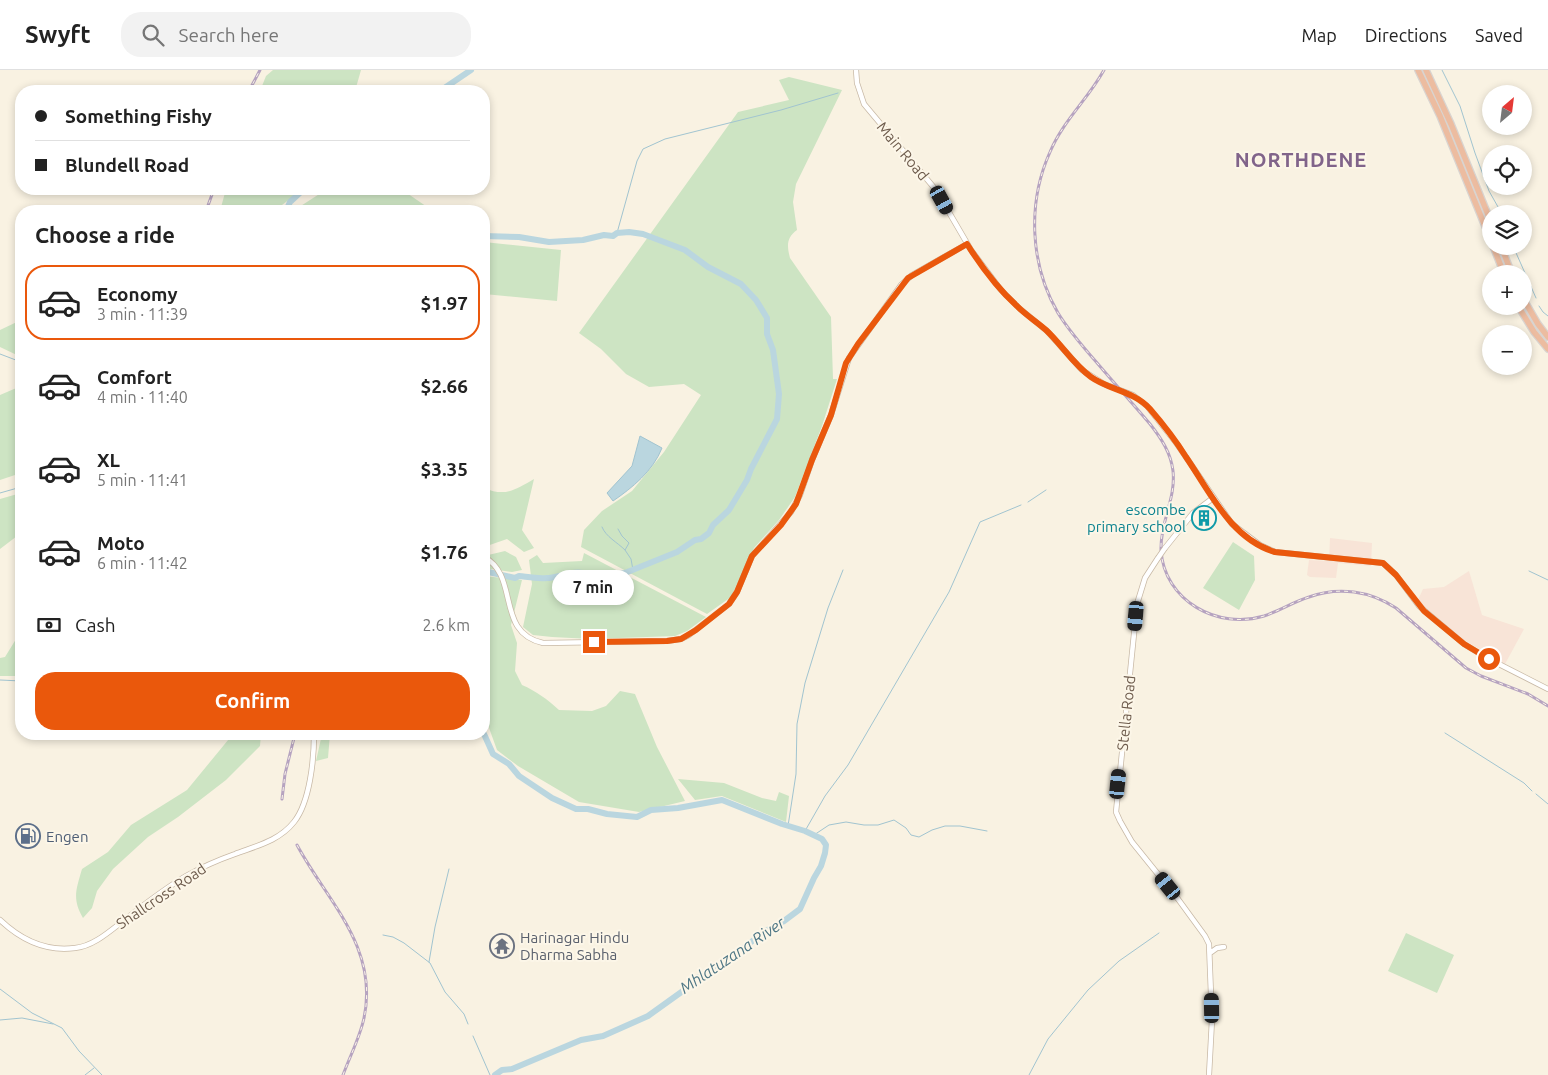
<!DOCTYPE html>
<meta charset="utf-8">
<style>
:root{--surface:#fff;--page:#f2f2f2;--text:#222;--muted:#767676;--line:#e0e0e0;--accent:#ea580c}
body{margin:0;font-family:Ubuntu,sans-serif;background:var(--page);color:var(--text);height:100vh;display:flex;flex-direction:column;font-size:19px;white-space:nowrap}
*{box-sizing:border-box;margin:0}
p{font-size:16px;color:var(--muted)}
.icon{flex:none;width:28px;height:28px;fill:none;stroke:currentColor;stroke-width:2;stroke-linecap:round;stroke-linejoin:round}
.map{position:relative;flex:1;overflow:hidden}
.details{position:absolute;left:15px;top:135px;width:475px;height:535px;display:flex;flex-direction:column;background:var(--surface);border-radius:20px;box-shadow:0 2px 8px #0003}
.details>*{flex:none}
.banner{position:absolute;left:15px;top:15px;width:475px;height:110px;border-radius:20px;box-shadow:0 2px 8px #0003;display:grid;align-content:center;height:110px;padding:0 20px;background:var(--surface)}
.needle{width:32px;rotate:28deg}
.fabs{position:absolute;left:1482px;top:15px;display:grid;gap:10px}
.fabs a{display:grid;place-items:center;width:50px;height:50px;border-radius:50%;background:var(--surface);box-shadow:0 2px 8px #0003;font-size:25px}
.end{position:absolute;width:22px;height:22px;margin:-11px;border:6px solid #ea580c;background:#fff;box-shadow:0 0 0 2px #fff}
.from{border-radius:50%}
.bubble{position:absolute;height:35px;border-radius:18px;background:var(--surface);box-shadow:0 2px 8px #0003;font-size:16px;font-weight:700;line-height:35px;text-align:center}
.car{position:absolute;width:15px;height:30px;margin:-15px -8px;border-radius:6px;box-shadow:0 0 4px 1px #0007;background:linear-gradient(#222 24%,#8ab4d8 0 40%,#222 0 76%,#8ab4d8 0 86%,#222 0)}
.banner b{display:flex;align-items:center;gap:18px;height:48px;font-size:19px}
.banner b+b{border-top:1px solid var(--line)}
.banner i{width:12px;height:12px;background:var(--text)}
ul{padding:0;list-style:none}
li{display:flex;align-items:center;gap:15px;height:75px;margin:0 10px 8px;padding:0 10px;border:2px solid transparent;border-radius:20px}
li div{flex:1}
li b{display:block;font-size:19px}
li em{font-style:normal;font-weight:700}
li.on{border-color:var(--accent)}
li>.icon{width:45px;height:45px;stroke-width:1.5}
h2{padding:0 20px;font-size:22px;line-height:60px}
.pay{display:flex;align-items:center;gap:12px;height:55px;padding:0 20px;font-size:19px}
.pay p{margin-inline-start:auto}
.action{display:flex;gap:10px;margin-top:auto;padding:10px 20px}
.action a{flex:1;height:58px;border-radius:20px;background:var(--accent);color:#fff;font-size:20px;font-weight:700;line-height:58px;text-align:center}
header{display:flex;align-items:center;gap:30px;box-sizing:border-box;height:70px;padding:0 25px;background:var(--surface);border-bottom:1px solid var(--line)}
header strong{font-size:24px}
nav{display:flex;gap:28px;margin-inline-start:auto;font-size:18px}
.search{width:350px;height:45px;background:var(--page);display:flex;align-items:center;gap:12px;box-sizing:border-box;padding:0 18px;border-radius:20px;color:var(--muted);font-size:19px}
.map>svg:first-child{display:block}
.commercial{fill:#f8e4d7}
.green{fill:#cde4c3}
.water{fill:#bad6df;stroke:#a1c4d0}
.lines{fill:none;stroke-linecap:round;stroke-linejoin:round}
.stream{stroke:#a1c4d0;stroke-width:1}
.river{stroke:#bad6df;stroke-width:6}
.secondary-casing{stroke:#c8b9a6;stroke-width:6}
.highway-casing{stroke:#d9d4d0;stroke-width:8}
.secondary{stroke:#fff;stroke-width:4.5}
.highway{stroke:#ecbca0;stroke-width:5.5}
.rail-casing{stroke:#b6a3c0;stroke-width:3}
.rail{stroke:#fcf6e8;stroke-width:1;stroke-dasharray:4;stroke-linecap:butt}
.secondary-bridge-casing{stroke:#c8b9a6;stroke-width:6;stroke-linecap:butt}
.secondary-bridge{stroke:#fff;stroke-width:4.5}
.route{stroke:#ea580c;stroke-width:6}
.labels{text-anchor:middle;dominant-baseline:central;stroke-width:4;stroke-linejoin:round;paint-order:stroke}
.street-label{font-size:15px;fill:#6d5b4c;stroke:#fcf6e8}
.culture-label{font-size:15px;fill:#0d838f;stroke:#fcf6e8;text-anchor:end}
.service-label{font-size:15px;fill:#4e5e75;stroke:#fcf6e8;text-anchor:start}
.worship-label{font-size:15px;fill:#5b616d;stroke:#fcf6e8;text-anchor:start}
.water-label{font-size:16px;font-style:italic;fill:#4c7584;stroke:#fcf6e8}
.district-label{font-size:20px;font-weight:bold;letter-spacing:1px;fill:#81648a;stroke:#fcf6e8}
</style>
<header>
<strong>Swyft</strong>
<div class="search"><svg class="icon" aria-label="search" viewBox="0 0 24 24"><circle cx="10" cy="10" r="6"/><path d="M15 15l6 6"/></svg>Search here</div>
<nav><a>Map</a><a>Directions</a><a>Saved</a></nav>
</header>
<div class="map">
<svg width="1548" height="1005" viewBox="0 0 1548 1005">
<rect width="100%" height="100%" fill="#f9f2e2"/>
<path class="commercial" d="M 1330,468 L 1372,473 L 1371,496 L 1338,493 L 1336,508 L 1310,507 L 1307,505 L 1309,490 L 1329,491 Z
M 1469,501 L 1482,545 L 1524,559 L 1505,594 L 1464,570 L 1420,535 L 1418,530 L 1423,519 L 1444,517 Z"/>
<path class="green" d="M 273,0 L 361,0 L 355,21 L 260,21 L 266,6 Z
M 789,7 L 842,20 L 796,114 L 793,132 L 797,160 C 786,168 787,176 790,188 L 831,247 L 833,309 L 837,309 L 822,356 L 795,427 L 779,450 L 754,478 L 731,527 L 707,544 L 581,477 L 584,460 L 602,441 L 632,421 L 664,382 L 701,325 L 684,314 L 649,317 L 626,304 L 601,279 L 579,263 L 738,42 L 789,30 L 779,10 Z
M 226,119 L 303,119 L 282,135 L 261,141 L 220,141 Z
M 327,119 L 401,119 L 433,141 L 293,141 Z
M 484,172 L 561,180 L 557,231 L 484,224 Z
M 21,250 L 21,287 L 0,277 L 0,260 Z
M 21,316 L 21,403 L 0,410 L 0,325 Z
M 534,409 L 522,460 L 534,478 L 524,482 L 507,469 L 484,477 L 484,418 C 505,427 515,420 534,409 Z
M 21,423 L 21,463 L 0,479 L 0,429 Z
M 1233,472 L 1254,486 L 1255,510 L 1239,540 L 1203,518 Z
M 505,481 L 516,487 L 522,500 L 512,502 L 484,498 L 484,486 Z
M 584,483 L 706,547 L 687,561 L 675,566 L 591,569 L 552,567 L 533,565 L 523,557 L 532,514 L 529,490 L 537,485 L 543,493 L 582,491 Z
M 484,506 L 522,510 L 511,555 L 517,573 L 515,601 L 522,615 C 536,621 547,629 559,640 L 592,641 L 606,636 L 620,621 L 635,624 L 657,677 L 685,731 L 639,742 L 579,732 L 518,696 L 497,680 L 484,644 Z
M 21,561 L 21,606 L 0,606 L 0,588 L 5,587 Z
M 233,664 L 261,664 L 260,676 L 226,710 L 178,747 L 148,767 L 113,799 L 97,821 L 92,838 L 83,848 C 72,829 76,820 82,799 L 108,782 L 131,755 L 187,720 Z
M 322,664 L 330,664 L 328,688 L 316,691 Z
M 678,709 L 724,713 L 762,728 L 776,731 L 779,722 L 789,726 L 786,752 L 722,726 L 695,730 Z
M 1406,863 L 1454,885 L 1437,923 L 1388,901 Z"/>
<path class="water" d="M 640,366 L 662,378 C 653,401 632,418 613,431 L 607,423 L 632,396 Z"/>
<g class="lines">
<path class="stream" d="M 1442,0 L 1460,36 L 1475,83 L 1489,121 L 1502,144
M 617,163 L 637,91 L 643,79 L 665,69 L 781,40 L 838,23
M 1513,176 L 1536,228
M 1539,236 L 1543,242 L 1548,246
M 0,284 L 21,292
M 0,423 L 21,417
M 1028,432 L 1046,420
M 602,457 C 606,467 617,472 625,480
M 618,459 L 622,466 L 629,473 L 625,480 L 631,489 L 633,500
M 1529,501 L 1548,510
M 0,610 L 21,611
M 1445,663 L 1524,713 L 1532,721
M 1536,724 L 1548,734
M 788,756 L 796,704 L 797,654 L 805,613 L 828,538 L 843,500
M 805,761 L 825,726 L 848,695 L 949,522 L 980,452 L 1021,435
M 814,765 L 829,755 L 846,752 L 864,755 L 878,755 L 894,750 L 906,758 L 911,765 L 919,767 L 932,760 L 945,756 L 960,756 L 987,761
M 383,865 L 393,867 L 404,873 L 430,893 L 445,922 L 464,944 L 468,954
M 429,892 L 435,857 L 449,799
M 0,919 L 32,943 L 62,958 L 79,981 L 102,1005
M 0,950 L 22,948 L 53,954
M 473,966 L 490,1005
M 85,1005 L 94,998
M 1029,1005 L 1048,969 L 1088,920 L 1119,891 L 1159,863"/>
<path class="river" d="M 440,21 L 471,0
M 286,141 L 290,132 L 304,119
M 484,166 L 519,167 L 549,172 L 583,170 L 604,165 L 613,166 L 617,163 L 629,162 L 643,164 L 685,180 L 708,197 L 741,214 L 756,230 L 767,248 L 767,264 L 773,280 L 779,324 L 777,349 L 751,399 L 747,410 L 729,440 L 713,455 L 709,463 L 701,469 L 695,470 L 677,482 L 625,503 L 591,509 C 583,495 559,508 547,508 C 537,509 528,507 519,506 L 515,508 L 484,501
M 484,664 L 493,684 L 509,694 L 519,706 L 552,728 L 576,739 L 588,739 L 607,744 L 637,747 L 651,740 L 678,738 L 722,730 L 782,754 L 805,761 L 822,769 L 826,775 L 825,783 L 821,796 L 814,808 L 800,839 L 784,851 L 764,862 L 715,900 L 696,908 L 687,918 L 648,946 L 603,966 L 581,970 L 512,999 L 502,1000 L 495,1005"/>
<defs>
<path id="secondary" d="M 856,0 L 857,13 L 864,34 L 936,120 L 971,180 L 1001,220 L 1019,238 L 1047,261 L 1082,300 L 1104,314 L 1133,325 L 1147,336 L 1177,374 L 1232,454 L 1260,475 L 1275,482 L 1383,493 L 1396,505 L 1419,536 L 1464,574 L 1487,588 L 1548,619
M 1165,478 L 1193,443 L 1213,428
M 484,487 C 520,506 495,563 543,573 L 667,571 L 681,569 L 689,565 L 729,534 L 737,522 L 752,486 L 791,442 L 800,425 L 812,390 L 831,345 L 849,288 L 901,215 L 912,205 L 967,174
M 1158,488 L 1145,508 L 1137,534 L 1116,742 L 1120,751 L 1132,772 L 1178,829 L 1205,866 L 1209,874 L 1212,950 L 1209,1005
M 0,850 C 21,870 45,882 75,878 C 95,876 112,859 127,848 C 146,833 166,818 186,806 C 202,797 218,790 235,784 C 256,776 279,771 294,752 C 310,732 314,689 314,664
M 1210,883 L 1217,878 L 1224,877"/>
<path id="highway" d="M 1418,0 L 1440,46 L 1491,171
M 1426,0 L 1451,54 L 1491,152
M 1493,176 L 1504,204
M 1501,176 L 1512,204
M 1524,230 L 1538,254 L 1548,267
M 1518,236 L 1534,262 L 1548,279"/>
</defs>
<use href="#secondary" class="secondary-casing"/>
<use href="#highway" class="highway-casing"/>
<use href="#secondary" class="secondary"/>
<use href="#highway" class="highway"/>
<defs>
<path id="rail" d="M 1104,0 C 1088,29 1063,51 1050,82 C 1027,133 1030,195 1058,243 C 1069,261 1084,278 1098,294 C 1115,314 1133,334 1150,354 C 1161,368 1171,383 1173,401 C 1176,429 1160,452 1161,480 C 1164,531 1218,560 1264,546 C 1279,541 1293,532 1309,527 C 1339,516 1370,521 1396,538 L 1466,598 L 1481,606 L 1528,624 L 1548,636
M 249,21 L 260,0
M 206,141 L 214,119
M 282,729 L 285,704 L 295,664
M 297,775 C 327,831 379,877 364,948 C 360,967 350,986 343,1005"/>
</defs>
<use href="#rail" class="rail-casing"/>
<use href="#rail" class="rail"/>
<defs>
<path id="secondary-bridge" d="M 1158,488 L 1165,478"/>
</defs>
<use href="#secondary-bridge" class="secondary-bridge-casing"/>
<use href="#secondary-bridge" class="secondary-bridge"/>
</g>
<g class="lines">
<path class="route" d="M 594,572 L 667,571 L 681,569 L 696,560 L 729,534 L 737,522 L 752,486 L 781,455 L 796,434 L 812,390 L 831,345 L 846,293 L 858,274 L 908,208 L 967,174 C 981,196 997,218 1017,236 C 1026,245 1037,252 1046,260 C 1062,275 1073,294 1091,307 C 1109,320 1134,321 1150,339 C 1163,354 1176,371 1186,387 C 1210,422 1231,469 1275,482 L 1383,493 L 1396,505 L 1424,541 L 1464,574 L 1489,589"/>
</g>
<defs>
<symbol id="building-ring" viewBox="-11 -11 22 22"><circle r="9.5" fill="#fcf6e8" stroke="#0f9aa8" stroke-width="1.5"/><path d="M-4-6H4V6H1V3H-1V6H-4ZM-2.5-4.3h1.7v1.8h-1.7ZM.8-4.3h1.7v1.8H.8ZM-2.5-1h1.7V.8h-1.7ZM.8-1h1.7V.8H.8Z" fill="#0f9aa8"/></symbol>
<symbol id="fuel-ring" viewBox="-11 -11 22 22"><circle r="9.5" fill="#fcf6e8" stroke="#5c6f8a" stroke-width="1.5"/><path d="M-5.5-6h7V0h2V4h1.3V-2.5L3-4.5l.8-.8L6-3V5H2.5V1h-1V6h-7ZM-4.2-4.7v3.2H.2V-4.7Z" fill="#5c6f8a"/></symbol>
<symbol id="temple-ring" viewBox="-11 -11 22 22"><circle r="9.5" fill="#fcf6e8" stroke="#6b7280" stroke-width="1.5"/><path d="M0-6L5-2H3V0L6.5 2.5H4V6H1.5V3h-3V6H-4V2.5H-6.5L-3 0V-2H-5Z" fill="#6b7280"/></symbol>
</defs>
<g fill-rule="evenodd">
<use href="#building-ring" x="1190" y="434" width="28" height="28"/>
<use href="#fuel-ring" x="14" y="752" width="28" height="28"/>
<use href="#temple-ring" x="488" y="862" width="28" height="28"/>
</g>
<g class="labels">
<g class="street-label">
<text transform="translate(903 81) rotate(50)">Main Road</text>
<text transform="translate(1126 643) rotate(-84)">Stella Road</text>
<text transform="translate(161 826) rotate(-34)">Shallcross Road</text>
</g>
<g class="culture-label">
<text x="1186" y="439">escombe<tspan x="1186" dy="17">primary school</tspan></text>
</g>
<g class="service-label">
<text x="46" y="766">Engen</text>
</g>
<g class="worship-label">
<text x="520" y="867">Harinagar Hindu<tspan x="520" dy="17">Dharma Sabha</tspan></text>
</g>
<g class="water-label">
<text transform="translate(732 885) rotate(-34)">Mhlatuzana River</text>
</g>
<g class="district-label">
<text x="1301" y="89">NORTHDENE</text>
</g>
</g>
</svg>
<div class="fabs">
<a><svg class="needle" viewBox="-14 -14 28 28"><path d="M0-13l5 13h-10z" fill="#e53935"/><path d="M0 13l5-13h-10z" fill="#767676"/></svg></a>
<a><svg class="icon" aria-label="locate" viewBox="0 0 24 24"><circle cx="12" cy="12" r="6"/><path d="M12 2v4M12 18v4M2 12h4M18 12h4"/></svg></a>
<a><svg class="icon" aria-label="layers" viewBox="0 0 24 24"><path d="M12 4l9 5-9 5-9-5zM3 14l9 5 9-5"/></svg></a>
<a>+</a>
<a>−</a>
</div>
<i class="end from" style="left:1489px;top:589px"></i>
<i class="end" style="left:594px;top:572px"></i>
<div class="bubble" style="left:552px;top:500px;width:82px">7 min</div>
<i class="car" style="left:942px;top:130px;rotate:151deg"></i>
<i class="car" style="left:1136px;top:546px;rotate:185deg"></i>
<i class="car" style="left:1118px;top:714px;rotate:6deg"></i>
<i class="car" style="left:1168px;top:816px;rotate:321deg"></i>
<i class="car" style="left:1212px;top:938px;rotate:359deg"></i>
<div class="banner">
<b><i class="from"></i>Something Fishy</b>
<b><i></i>Blundell Road</b>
</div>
<section class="details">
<h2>Choose a ride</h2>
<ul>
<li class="on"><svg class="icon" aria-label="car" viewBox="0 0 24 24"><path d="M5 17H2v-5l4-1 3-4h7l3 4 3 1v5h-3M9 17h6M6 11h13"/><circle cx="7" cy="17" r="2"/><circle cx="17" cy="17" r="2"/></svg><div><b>Economy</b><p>3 min · 11:39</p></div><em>$1.97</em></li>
<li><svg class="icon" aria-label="car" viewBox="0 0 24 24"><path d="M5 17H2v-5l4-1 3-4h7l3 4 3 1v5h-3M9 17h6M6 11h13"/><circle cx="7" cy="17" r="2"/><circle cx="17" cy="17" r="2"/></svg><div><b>Comfort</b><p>4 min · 11:40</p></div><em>$2.66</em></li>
<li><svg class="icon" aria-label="car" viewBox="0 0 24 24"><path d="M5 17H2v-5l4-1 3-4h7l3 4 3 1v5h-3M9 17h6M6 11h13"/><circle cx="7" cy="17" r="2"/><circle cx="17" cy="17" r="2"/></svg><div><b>XL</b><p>5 min · 11:41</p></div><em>$3.35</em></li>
<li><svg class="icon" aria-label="car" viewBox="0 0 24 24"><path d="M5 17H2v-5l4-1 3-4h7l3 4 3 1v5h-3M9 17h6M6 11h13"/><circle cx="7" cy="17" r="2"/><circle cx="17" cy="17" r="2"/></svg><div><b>Moto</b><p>6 min · 11:42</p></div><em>$1.76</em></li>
</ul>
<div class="pay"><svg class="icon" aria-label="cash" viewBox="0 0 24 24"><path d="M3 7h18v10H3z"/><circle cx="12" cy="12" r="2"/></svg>Cash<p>2.6 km</p></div>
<div class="action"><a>Confirm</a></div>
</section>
</div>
